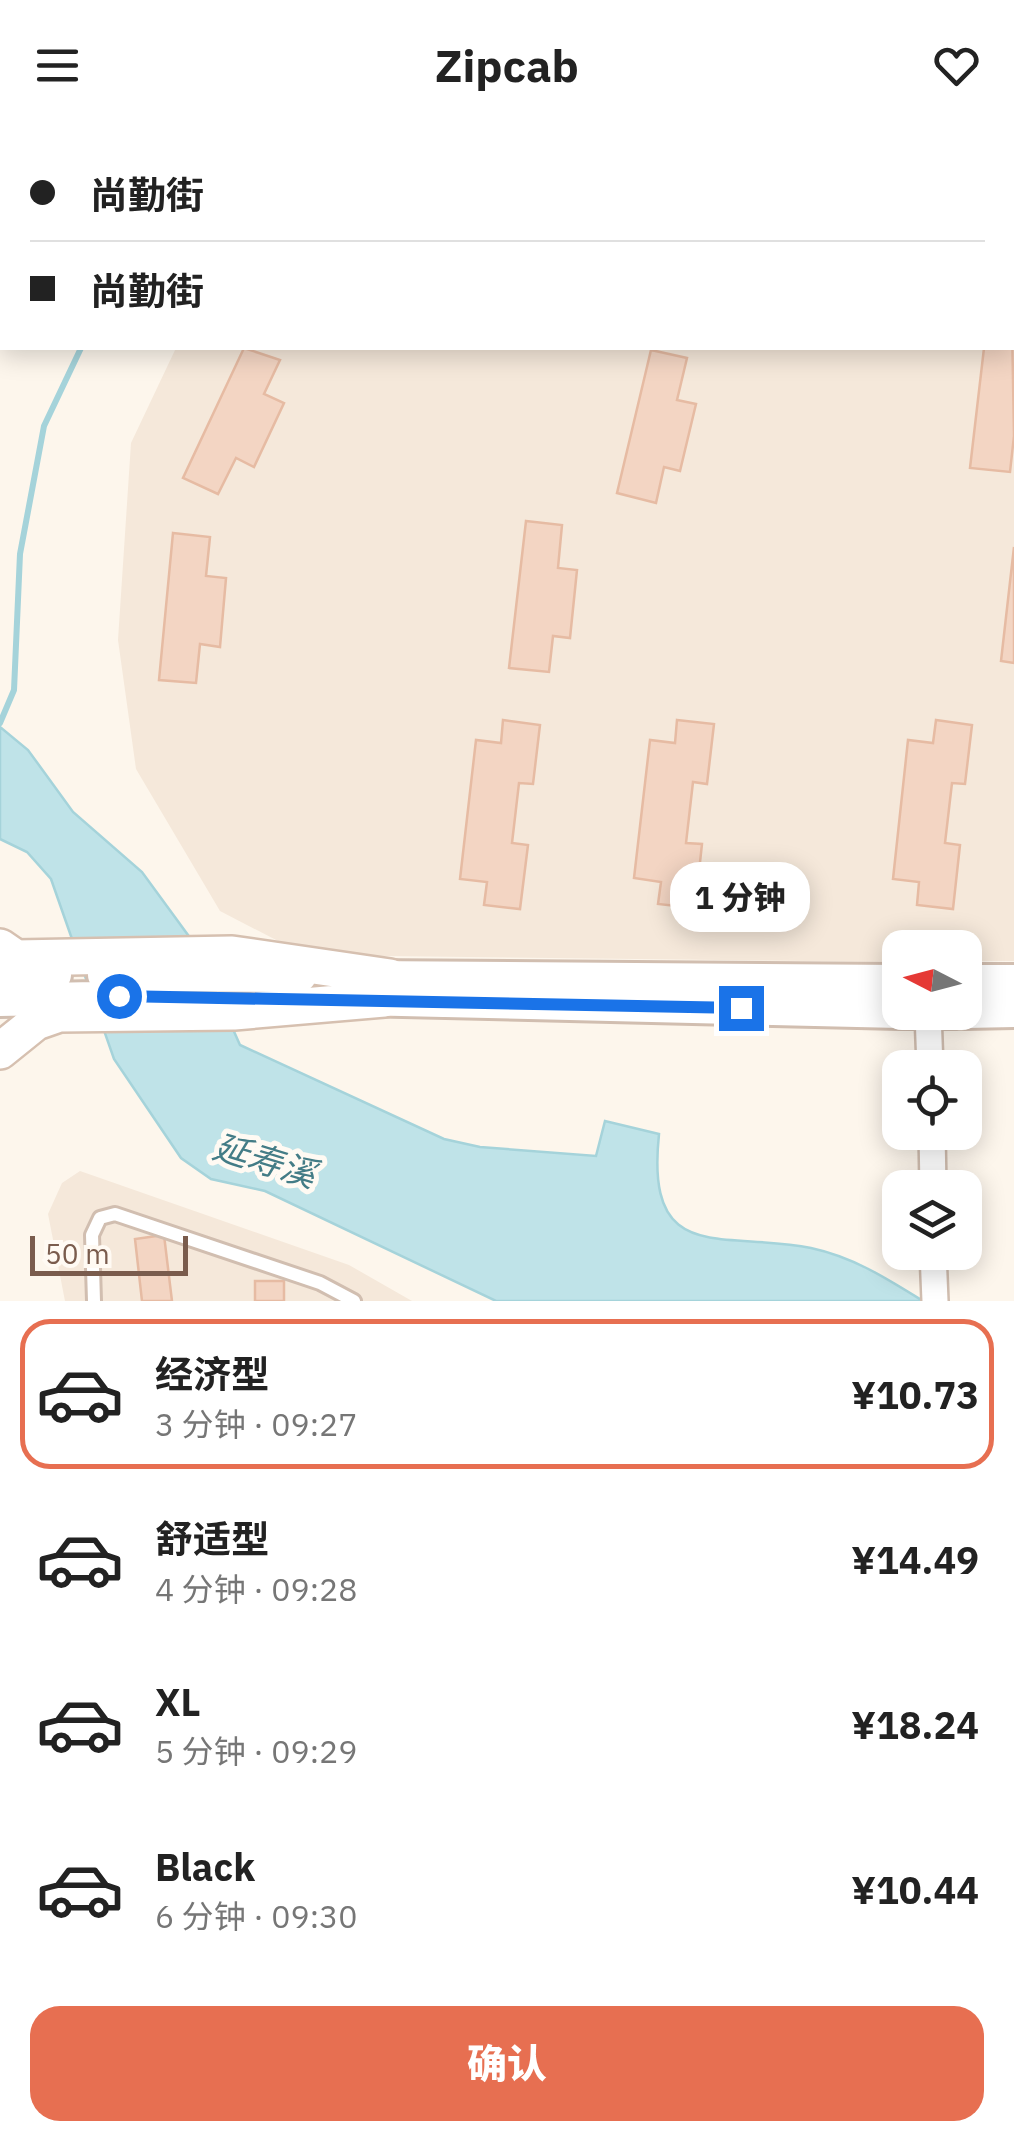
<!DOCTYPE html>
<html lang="zh">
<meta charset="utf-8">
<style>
:root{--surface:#fff;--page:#f2f2f2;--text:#222;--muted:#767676;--line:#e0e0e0;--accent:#e76f51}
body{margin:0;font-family:"IBM Plex Sans","Noto Sans SC",sans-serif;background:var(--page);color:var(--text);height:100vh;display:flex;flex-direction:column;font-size:38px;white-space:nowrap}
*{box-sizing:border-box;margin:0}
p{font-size:32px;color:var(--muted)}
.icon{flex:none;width:55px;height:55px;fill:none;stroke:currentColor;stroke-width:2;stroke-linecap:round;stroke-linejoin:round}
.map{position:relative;height:1171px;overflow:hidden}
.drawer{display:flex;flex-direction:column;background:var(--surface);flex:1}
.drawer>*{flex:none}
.hud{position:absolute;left:0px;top:0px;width:1015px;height:220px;box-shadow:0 5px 25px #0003;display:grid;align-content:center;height:220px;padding:0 30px;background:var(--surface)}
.needle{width:65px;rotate:276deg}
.buttons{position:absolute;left:882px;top:800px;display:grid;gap:20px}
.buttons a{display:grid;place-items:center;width:100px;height:100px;border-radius:20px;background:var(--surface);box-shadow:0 5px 25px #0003;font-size:50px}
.scale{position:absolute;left:30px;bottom:25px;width:158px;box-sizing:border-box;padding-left:10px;border:5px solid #7a5c4d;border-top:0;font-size:28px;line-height:35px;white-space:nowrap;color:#7a5c4d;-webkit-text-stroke:8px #fffaf3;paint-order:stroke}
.end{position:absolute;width:45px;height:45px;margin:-22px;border:12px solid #1a73e8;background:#fff;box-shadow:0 0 0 5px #fff}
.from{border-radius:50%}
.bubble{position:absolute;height:70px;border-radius:30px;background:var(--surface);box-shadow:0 5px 25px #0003;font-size:32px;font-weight:800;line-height:70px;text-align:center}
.hud b{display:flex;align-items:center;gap:35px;height:95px;font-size:38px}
.hud b+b{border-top:2px solid var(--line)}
.hud i{width:25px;height:25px;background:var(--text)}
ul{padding:18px 0 0;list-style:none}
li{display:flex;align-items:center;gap:30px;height:150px;margin:0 20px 15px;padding:0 10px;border:5px solid transparent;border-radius:30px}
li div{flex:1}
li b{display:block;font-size:38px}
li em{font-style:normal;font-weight:800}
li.active{border-color:var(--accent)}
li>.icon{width:90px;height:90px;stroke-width:1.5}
.cta{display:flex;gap:20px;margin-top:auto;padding:20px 30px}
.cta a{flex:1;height:115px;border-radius:30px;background:var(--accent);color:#fff;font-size:40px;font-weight:800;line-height:115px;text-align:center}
header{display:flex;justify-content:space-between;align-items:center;height:130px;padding:0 30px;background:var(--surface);font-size:45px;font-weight:800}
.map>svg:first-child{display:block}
.residential{fill:#f5e8da}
.water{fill:#bfe3e8;stroke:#a5d3da;stroke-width:2.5}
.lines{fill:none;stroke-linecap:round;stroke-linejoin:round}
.stream{stroke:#a5d3da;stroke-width:6}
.building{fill:#f3d5c3;stroke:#e6bba3;stroke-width:2.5}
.service-casing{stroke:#d1beb0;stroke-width:18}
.minor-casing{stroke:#d1beb0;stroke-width:30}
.tertiary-casing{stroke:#d1beb0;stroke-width:38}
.secondary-casing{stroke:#d6c0b0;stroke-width:40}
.service{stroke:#fff;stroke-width:12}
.minor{stroke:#fff;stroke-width:25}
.tertiary{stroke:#fff;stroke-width:32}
.secondary{stroke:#fff;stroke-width:35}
.route{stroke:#1a73e8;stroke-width:12}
.labels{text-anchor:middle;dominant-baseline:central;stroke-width:10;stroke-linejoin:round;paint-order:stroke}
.water-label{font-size:35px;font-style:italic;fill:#437c86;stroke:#fffaf3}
</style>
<header><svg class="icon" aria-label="menu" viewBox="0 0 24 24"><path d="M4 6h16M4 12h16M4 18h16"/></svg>Zipcab<svg class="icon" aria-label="heart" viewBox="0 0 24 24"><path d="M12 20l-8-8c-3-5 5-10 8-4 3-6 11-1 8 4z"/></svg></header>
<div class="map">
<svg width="1014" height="1171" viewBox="0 0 1014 1171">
<rect width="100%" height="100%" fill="#fdf6ec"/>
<path class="residential" d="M 281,0 L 1014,0 L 1014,831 L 965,831 L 965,818 L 900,818 L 900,832 L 305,825 L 220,781 L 136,639 L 118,510 L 131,313 L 176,218 L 1012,218 L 1012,2 Z
M 80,1041 L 349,1135 L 412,1171 L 65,1171 L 48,1084 L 62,1053 Z"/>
<path class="water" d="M 0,597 L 28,620 L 73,682 L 142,742 L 196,816 L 240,915 L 444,1009 L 480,1017 L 596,1026 L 605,991 L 659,1004 C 645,1137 722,1100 811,1118 C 853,1127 886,1148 923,1171 L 496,1171 L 265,1061 L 211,1049 L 181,1028 L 114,929 L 51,749 L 27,722 L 0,709 Z"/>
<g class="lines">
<path class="stream" d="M 197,2 L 198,0
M 0,593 L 14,560 L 20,424 L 44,296 L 81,218"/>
</g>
<path class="building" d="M 1012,194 L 1014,306 L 1010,342 L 970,338 L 984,218 L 1012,218 Z
M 244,218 L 280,230 L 264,264 L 284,273 L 254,337 L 236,328 L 218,364 L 183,348 Z
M 651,220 L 687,228 L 677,270 L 696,274 L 680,341 L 664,337 L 656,373 L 617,363 Z
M 526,391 L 562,395 L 558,438 L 577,440 L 570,508 L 553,506 L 549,542 L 509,538 Z
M 173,403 L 210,407 L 206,446 L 226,448 L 220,517 L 200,514 L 196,553 L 159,550 Z
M 1014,417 L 1014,533 L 1001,531 Z
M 503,590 L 540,595 L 533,654 L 519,653 L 512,713 L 528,715 L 520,779 L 484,775 L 487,752 L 460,749 L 476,610 L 501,613 Z
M 677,590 L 714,594 L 707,654 L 693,652 L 686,713 L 702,714 L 695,778 L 658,774 L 661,752 L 634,748 L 650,610 L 675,613 Z
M 936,590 L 972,595 L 965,654 L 952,653 L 945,713 L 960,715 L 953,779 L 917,775 L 919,752 L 893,749 L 908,610 L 933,613 Z
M 164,1105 L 172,1171 L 142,1171 L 135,1109 Z
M 255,1151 L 284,1151 L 284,1171 L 255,1171 Z"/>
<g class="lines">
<defs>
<path id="service" d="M 94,1171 L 92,1105 L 100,1088 L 115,1084 L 320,1153 L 354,1171"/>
<path id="minor" d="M 928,882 L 930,938
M 932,1002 L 933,1058
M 933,1122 L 935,1171"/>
<path id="tertiary" d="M 0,844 L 55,845
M 104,845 L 300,846
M 364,847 L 900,851
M 965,851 L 1014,851
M 360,869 L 900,882
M 0,870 L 141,867
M 900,882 L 957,882
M 965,882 L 1014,881"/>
<path id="secondary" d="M 0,817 L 16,828 L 232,824 L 390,847
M 0,921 L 36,892 L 59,884 L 234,882 L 384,869"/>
</defs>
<use href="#service" class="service-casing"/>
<use href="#minor" class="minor-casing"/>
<use href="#tertiary" class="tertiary-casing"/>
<use href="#secondary" class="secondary-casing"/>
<use href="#service" class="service"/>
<use href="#minor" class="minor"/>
<use href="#tertiary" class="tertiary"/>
<use href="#secondary" class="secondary"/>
</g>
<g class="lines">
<path class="route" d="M 119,866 L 741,878"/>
</g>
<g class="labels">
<g class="water-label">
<text transform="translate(265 1030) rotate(17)">延寿溪</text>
</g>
</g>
</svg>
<div class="buttons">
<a><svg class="needle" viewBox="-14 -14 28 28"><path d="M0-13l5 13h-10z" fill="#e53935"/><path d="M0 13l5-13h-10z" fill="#767676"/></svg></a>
<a><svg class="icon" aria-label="locate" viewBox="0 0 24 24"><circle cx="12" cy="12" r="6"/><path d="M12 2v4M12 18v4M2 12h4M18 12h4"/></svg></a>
<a><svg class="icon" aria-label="layers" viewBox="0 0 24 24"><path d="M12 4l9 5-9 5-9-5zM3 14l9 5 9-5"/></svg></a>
</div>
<div class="scale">50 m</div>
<i class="end from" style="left:119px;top:866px"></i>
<i class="end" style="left:741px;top:878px"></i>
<div class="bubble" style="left:670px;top:732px;width:140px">1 分钟</div>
<div class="hud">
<b><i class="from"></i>尚勤街</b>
<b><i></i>尚勤街</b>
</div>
</div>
<section class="drawer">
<ul>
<li class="active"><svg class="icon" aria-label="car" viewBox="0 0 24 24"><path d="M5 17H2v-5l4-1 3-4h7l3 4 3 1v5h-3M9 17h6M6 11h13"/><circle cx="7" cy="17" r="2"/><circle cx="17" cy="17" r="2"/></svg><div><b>经济型</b><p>3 分钟 · 09:27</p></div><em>¥10.73</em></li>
<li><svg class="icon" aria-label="car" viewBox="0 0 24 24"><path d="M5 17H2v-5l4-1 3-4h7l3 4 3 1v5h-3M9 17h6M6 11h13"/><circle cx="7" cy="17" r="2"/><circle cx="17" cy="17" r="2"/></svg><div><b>舒适型</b><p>4 分钟 · 09:28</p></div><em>¥14.49</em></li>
<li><svg class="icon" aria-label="car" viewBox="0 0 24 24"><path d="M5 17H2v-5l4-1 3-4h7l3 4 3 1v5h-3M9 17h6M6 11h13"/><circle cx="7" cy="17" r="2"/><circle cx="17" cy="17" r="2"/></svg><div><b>XL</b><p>5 分钟 · 09:29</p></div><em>¥18.24</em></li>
<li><svg class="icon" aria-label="car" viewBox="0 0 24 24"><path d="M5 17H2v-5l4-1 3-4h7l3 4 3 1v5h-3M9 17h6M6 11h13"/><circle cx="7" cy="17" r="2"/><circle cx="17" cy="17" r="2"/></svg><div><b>Black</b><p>6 分钟 · 09:30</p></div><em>¥10.44</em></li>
</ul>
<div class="cta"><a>确认</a></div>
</section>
